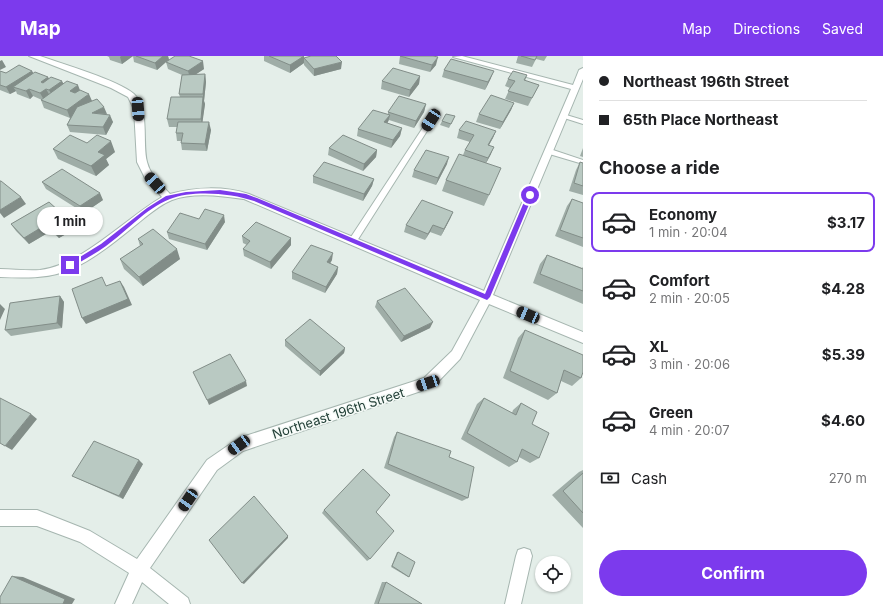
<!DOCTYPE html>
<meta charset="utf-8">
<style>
:root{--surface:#fff;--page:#f2f2f2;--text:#202124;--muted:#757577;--line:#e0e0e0;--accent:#7c3aed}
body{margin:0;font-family:Inter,sans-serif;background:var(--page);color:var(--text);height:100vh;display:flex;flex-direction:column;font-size:15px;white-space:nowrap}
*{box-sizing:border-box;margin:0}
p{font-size:13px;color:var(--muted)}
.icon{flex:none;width:22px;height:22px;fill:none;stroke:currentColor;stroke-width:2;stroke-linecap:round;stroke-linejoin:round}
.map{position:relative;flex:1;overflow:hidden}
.sheet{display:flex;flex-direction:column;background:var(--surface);width:300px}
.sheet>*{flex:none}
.guide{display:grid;align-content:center;height:88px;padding:0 16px;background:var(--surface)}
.tools{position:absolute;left:535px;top:500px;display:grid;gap:8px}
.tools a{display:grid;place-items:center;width:36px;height:36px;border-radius:50%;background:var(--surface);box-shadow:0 1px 3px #0004;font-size:20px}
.end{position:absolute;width:18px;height:18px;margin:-9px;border:5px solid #7c3aed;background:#fff;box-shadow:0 0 0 2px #fff}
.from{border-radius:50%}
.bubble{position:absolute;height:28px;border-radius:14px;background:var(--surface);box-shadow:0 1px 3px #0004;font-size:13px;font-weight:700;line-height:28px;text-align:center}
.car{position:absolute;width:12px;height:24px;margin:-12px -6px;border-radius:5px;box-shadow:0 0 3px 1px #0007;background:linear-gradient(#222 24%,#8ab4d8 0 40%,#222 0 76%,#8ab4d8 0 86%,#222 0)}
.guide b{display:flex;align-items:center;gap:14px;height:38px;font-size:15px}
.guide b+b{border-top:1px solid var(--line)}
.guide i{width:10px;height:10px;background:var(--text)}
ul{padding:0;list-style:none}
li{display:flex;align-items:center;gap:12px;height:60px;margin:0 8px 6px;padding:0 8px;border:2px solid transparent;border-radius:8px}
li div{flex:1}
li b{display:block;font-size:15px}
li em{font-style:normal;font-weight:700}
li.selected{border-color:var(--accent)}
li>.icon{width:36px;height:36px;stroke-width:1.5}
h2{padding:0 16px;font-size:18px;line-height:48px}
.pay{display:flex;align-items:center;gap:10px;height:44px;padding:0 16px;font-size:15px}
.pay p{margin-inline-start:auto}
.button{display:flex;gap:8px;margin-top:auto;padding:8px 16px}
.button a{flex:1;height:46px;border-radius:24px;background:var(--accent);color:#fff;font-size:16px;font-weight:700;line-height:46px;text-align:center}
header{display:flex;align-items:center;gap:24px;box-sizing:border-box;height:56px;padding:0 20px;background:var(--accent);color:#fff}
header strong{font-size:19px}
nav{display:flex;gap:22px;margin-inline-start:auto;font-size:14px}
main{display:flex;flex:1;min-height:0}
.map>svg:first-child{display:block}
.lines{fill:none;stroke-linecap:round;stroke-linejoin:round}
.lane-casing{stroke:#a6b6b0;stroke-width:2}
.street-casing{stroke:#a6b6b0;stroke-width:2}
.lane{fill:#fff;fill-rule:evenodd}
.street{fill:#fff;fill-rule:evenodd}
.wall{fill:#9fada7}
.shaded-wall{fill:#828d88}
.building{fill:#b9c9c2;stroke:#828d88}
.route{fill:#7c3aed}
.labels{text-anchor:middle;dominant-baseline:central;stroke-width:3;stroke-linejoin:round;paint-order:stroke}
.street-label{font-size:13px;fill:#234038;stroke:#f5faf7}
</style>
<header>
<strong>Map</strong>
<nav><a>Map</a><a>Directions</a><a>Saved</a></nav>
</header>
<main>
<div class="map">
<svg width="583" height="548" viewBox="0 0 583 548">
<rect width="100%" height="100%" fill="#e4eee9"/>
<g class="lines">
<defs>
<path id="lane" d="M 563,58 L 583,64 L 583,68 L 561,61 L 561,59 Z
M 431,62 L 434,64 L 355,188 L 349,188 L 348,186 L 349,184 L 428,64 Z
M 546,93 L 550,93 L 583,104 L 583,108 L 546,97 Z"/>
<path id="street" d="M 29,0 L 40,0 C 62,8 118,24 134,38 C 150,53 142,87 147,106 C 150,119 161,128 170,138 C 195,131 224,130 249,138 L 484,235 L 571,33 L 453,1 L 462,0 L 573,29 L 579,14 L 583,12 L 583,23 L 493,239 L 583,276 L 583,287 L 489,248 L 460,303 L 433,331 L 243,395 L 217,414 L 150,512 L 188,542 L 190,548 L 169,548 L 142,526 L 132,548 L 115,548 L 129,517 L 80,486 L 37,470 L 0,470 L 0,454 L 37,454 L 90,475 L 137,503 L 207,404 L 239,382 L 424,322 L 452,295 L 480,244 L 244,143 C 221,140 194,136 172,144 C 159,149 147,160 137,168 C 117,184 97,201 74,212 C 50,223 26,222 0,221 L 0,213 C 13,213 27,215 40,214 C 82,209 126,162 162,141 L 145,122 L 137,106 L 134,53 L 128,41 L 111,32 Z
M 524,492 L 530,494 L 532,500 L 521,548 L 505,548 L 516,500 L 518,494 Z"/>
</defs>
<use href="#lane" class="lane-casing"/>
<use href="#street" class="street-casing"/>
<use href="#lane" class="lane"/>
<use href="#street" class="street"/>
</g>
<path class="wall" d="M 107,0 L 168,0 L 169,4 L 204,13 L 195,19 L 205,18 L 206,26 L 204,45 L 205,48 L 202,66 L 211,74 L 207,95 L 182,94 L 181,87 L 181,85 L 177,85 L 176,77 L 177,71 L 169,71 L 167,63 L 180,41 L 179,38 L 182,19 L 168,13 L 166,6 L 157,14 L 134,6 L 133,0 L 122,8 L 110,4 L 109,1 Z
M 264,0 L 304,0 L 304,2 L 341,13 L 314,20 L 304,9 L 304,7 L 290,17 L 264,5 Z
M 400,0 L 436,9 L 430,16 L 399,8 Z
M 518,0 L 547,0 L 544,5 L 536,3 L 532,11 L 516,7 Z
M 444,14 L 491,22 L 485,34 L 442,21 Z
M 0,15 L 6,17 L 32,15 L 33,17 L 49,22 L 80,34 L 106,58 L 113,66 L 106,79 L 70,76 L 67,69 L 70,62 L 44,52 L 41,44 L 42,44 L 33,40 L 30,43 L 17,38 L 16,35 L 10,38 L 0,34 Z
M 527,19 L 525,25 L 539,29 L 528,50 L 505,43 L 510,32 L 505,30 L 508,23 Z
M 420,20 L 419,28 L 409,41 L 381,33 L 382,25 Z
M 514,47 L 511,54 L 500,73 L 476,66 L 479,58 Z
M 426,48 L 424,56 L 414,72 L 389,64 L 387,67 L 402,72 L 400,80 L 391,92 L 357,80 L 358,73 L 388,58 L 388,56 Z
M 455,60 L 449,72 L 440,69 L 442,65 Z
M 459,74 L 496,75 L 489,89 L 491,98 L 486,107 L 489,139 L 484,150 L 442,135 L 446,124 L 463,99 L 465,94 L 470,86 L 457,82 Z
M 87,87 L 115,96 L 106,103 L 109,109 L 96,120 L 58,103 L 53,93 Z
M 329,92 L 377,94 L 376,101 L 363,115 L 328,99 Z
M 583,92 L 583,101 L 580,100 Z
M 580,106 L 583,107 L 583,139 L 569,135 L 576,114 Z
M 447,108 L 436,129 L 412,121 L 414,114 Z
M 313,120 L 374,123 L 372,130 L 363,145 L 313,127 Z
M 42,126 L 103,144 L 84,157 L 46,133 Z
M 572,143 L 583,147 L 583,191 L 555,180 L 567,150 Z
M 49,146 L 75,173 L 59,182 L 51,175 L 29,188 L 16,175 L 11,168 Z
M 453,156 L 450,163 L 441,180 L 430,176 L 425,184 L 404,176 L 406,169 Z
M 199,163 L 225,166 L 207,194 L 169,183 L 167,176 Z
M 242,180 L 291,182 L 291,189 L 271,213 L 244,200 L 243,193 L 247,189 L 243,187 Z
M 138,183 L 180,203 L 143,230 L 124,213 L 120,203 L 140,190 Z
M 547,199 L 582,212 L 583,211 L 583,248 L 533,227 L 540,208 Z
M 332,204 L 330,208 L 338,211 L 337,218 L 325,237 L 292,223 L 292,216 Z
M 60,240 L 64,246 L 62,272 L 11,280 L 5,274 Z
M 377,245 L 430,272 L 401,286 L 375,251 Z
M 525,274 L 581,322 L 572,330 L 561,325 L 557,337 L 548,344 L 503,322 L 518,282 Z
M 285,284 L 345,292 L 344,297 L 320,320 L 285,290 Z
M 484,342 L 512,357 L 513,354 L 521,347 L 532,368 L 539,402 L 530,407 L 519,401 L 517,406 L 509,411 L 461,383 L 477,348 Z
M 397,376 L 449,401 L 468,442 L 462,445 L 384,412 L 394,381 Z
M 143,408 L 123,443 L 72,420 Z
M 583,414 L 583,472 L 552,439 L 579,416 Z
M 324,454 L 376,456 L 370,503 L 367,505 L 322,457 Z
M 397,496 L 398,496 L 409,521 L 408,521 L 391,511 Z
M 382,526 L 386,526 L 422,548 L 374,548 Z"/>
<path class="shaded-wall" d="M 121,0 L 133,0 L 122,8 L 120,1 Z
M 163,0 L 168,0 L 169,4 L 166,6 L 157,14 L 155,7 Z
M 304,0 L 304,7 L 290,17 L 290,9 Z
M 438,1 L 436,9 L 430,16 L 432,9 Z
M 2,4 L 6,11 L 0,14 L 0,5 Z
M 203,5 L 204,13 L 190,22 L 188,15 Z
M 342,6 L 341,13 L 314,20 L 314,13 Z
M 32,15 L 36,22 L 13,31 L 16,35 L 10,38 L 6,31 Z
M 494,15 L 491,22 L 485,34 L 488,26 Z
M 205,18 L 206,26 L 204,45 L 205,48 L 202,70 L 201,63 L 203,41 L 203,38 Z
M 420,20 L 419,28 L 409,41 L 410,34 Z
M 48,21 L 52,28 L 44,33 L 41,26 Z
M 62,25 L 66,32 L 53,41 L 49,34 Z
M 78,29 L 81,37 L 74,43 L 70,35 Z
M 29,33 L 33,40 L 30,43 L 26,35 Z
M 46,33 L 50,40 L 44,44 L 40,37 Z
M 89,38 L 92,45 L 70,62 L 67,54 Z
M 514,47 L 511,54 L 500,73 L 503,66 Z
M 426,48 L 424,56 L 414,72 L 416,65 Z
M 104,51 L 107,58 L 92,57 Z
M 110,59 L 113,66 L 106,79 L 103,71 Z
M 390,59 L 388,66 L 383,74 L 384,66 Z
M 209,66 L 211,74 L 207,95 L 205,88 Z
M 402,72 L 400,80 L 391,92 L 393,84 Z
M 496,75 L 493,82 L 485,96 L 488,89 Z
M 111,85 L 115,96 L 106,103 L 109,109 L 96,120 L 91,110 L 98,96 Z
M 494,91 L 491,98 L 485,109 L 488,102 Z
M 377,94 L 376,101 L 363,115 L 364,108 Z
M 449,101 L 447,108 L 436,129 L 438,122 Z
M 374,123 L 372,130 L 363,145 L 364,138 Z
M 100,137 L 103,144 L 84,157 L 80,150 Z
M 21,141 L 26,148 L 4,162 L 0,157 L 0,154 Z
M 453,156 L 450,163 L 441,180 L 444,173 Z
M 224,159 L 225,166 L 207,194 L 205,188 Z
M 71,166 L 75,173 L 59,182 L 54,176 Z
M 47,168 L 51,175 L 29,188 L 24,182 Z
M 433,169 L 430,176 L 425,184 L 428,178 Z
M 291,182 L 291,189 L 271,213 L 270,206 Z
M 177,193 L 180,203 L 143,230 L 139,221 Z
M 333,197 L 332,204 L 326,213 L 327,206 Z
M 338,211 L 337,218 L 325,237 L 326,231 Z
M 120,225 L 124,231 L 132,249 L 86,268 L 82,262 Z
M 60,240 L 64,246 L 62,272 L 57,267 Z
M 0,248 L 5,253 L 0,264 Z
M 433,266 L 430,272 L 401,286 L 404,280 Z
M 345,292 L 344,297 L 320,320 L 320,315 Z
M 246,325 L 247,330 L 209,349 L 207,344 Z
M 31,358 L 37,363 L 12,394 L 5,390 Z
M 139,404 L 143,408 L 123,443 L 119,440 Z
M 288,480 L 288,482 L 244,528 L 242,527 Z
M 12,520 L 23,521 L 75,543 L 72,548 L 63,548 Z"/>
<path class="building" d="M 136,0 L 163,0 L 155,7 Z
M 175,0 L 189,0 L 203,5 L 188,15 L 166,6 Z
M 269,0 L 304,0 L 290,9 Z
M 311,0 L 336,0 L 342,6 L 314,13 L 304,2 Z
M 400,0 L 433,0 L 438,1 L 432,9 Z
M 521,0 L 537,0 L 535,4 Z
M 451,3 L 494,15 L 488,26 L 444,14 Z
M 19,9 L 32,15 L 6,31 L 0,29 L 0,15 L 6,17 Z
M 393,12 L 420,20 L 410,34 L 382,25 Z
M 513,15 L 527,19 L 524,24 L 539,29 L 532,42 L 508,35 L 515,25 L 508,23 Z
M 35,16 L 48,21 L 41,26 L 43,27 L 51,21 L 62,25 L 49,34 L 46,33 L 40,37 L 29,33 L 26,35 L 13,31 Z
M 205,18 L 203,38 L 179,38 L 182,19 Z
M 67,25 L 78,29 L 70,35 L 75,37 L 80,34 L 89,38 L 67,54 L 41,44 Z
M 491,39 L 514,47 L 503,66 L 479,58 Z
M 399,40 L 426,48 L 416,65 L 388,56 Z
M 171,41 L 203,41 L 201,63 L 167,63 Z
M 97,43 L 104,51 L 92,57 L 110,59 L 103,71 L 67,69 L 77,51 Z
M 373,54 L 390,59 L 384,66 L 402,72 L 393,84 L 358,73 Z
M 446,58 L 455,60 L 451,68 L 442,65 Z
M 466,65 L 496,75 L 488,89 L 494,91 L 488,102 L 465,94 L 474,79 L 459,74 Z
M 178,66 L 209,66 L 205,88 L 181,87 L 183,77 L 176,77 Z
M 70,79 L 87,87 L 97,79 L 111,85 L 98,96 L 105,99 L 91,110 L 53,93 Z
M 343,79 L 377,94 L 364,108 L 329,92 Z
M 426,94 L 449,101 L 438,122 L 414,114 Z
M 459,98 L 501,112 L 489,139 L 446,124 Z
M 324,106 L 374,123 L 364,138 L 313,120 Z
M 580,106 L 583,107 L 583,130 L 574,127 Z
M 62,113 L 100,137 L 80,150 L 42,126 Z
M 0,125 L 1,125 L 21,141 L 0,154 Z
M 572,143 L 583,147 L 583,182 L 560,174 Z
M 422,144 L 453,156 L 444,173 L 433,169 L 428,178 L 406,169 Z
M 49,146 L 71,166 L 54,176 L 47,168 L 24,182 L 11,168 Z
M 205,153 L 224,159 L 205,188 L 167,176 L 180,157 L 199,163 Z
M 256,166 L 291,182 L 270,206 L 243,193 L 250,185 L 242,180 Z
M 153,173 L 177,193 L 139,221 L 120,203 L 143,188 L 138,183 Z
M 311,189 L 333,197 L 327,206 L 338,211 L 326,231 L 292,216 Z
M 547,199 L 583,213 L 583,235 L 540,218 Z
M 102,221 L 106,230 L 120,225 L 128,243 L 82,262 L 72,233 Z
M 405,232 L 433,266 L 404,280 L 377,245 Z
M 60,240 L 57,267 L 5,274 L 10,247 Z
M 310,263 L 345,292 L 320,315 L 285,284 Z
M 525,274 L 583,299 L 583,316 L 581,322 L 564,314 L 557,337 L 510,315 Z
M 230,298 L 246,325 L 207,344 L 193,316 Z
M 0,342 L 31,358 L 5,390 L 0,387 Z
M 484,342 L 516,359 L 521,347 L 537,356 L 532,368 L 549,377 L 539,402 L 522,393 L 517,406 L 467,377 Z
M 397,376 L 451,395 L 449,401 L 474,411 L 468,442 L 388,408 Z
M 94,385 L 139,404 L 119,440 L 72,420 Z
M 363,413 L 390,439 L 376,456 L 394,475 L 370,503 L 324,454 Z
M 583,417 L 583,457 L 563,435 Z
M 254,440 L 288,480 L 242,527 L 209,484 Z
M 398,496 L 415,506 L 409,521 L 392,510 Z
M 12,520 L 65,543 L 63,548 L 0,548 L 0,541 Z
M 386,526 L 422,548 L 378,548 Z"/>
<path class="route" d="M 220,134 L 246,138 L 257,142 L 485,238 L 527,139 L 530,137 L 533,139 L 490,241 L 487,244 L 254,145 C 231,137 192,134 170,143 C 145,153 127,175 106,190 C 95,198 83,204 72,211 L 67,209 L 101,188 L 147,152 L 166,140 L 186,136 Z"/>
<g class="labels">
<g class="street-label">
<text transform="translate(338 357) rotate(-18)">Northeast 196th Street</text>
</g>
</g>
</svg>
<div class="tools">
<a><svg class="icon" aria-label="locate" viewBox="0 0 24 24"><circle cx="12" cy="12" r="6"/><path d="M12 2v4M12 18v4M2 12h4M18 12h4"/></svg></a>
</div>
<i class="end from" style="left:530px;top:139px"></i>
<i class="end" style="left:70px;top:209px"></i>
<div class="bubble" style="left:37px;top:151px;width:66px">1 min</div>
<i class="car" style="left:138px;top:53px;rotate:176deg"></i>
<i class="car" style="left:431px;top:64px;rotate:213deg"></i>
<i class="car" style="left:155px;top:127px;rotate:318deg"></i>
<i class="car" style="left:528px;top:259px;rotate:293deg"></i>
<i class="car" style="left:428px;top:327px;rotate:252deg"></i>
<i class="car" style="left:239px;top:389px;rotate:234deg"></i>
<i class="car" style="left:188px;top:444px;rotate:214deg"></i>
</div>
<section class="sheet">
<div class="guide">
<b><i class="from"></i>Northeast 196th Street</b>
<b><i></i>65th Place Northeast</b>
</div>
<h2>Choose a ride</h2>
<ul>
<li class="selected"><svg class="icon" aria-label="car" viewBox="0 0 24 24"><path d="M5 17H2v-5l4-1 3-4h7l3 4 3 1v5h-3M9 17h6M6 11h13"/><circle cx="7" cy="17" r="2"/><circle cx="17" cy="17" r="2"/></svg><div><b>Economy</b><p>1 min · 20:04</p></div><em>$3.17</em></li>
<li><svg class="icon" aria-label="car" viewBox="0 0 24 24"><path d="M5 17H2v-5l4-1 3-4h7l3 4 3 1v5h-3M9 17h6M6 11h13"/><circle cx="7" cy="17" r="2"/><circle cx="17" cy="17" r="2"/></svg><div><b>Comfort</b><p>2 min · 20:05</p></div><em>$4.28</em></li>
<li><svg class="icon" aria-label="car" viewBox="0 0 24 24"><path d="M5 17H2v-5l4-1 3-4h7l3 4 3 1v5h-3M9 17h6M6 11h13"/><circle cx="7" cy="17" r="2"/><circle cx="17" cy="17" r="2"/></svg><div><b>XL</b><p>3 min · 20:06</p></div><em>$5.39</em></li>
<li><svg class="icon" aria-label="car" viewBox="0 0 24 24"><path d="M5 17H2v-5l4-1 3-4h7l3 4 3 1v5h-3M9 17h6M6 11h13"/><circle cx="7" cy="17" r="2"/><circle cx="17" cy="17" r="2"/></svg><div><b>Green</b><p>4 min · 20:07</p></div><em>$4.60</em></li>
</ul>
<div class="pay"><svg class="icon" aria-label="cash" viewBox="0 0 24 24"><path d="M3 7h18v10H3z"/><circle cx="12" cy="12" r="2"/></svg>Cash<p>270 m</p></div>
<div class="button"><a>Confirm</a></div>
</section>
</main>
